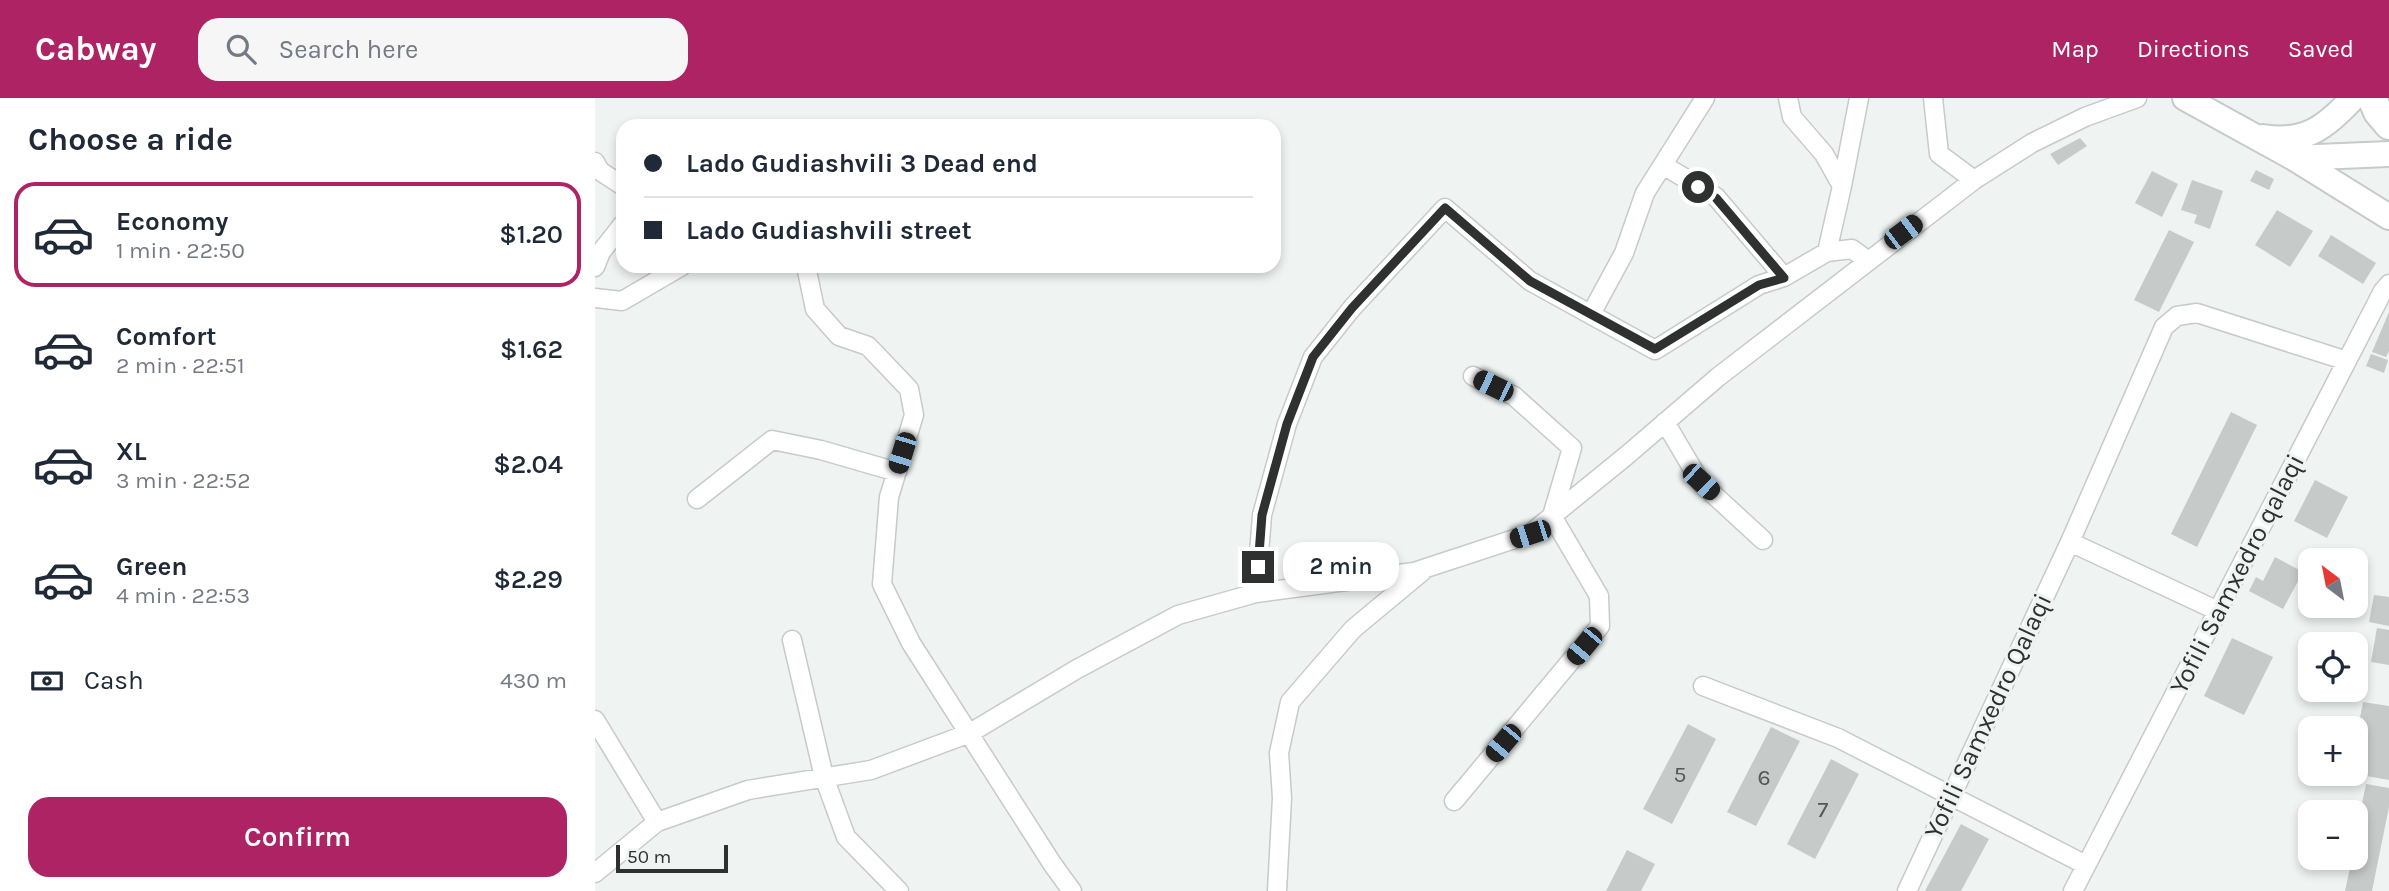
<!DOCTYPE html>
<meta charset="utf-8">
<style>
:root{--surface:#fff;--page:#f6f6f7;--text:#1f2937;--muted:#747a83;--line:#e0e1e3;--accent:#ae2363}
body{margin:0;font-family:Karla,sans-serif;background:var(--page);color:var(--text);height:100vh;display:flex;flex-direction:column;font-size:26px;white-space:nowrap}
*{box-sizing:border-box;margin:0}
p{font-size:23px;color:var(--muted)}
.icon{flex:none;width:38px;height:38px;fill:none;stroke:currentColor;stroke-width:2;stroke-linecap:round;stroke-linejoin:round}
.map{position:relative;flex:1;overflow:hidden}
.side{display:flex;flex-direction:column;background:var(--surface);width:595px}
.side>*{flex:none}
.hud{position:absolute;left:21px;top:21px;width:665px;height:154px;border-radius:21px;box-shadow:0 4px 10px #0003;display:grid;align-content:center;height:154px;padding:0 28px;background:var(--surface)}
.needle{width:46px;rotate:328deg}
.tools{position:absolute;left:1703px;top:450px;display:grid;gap:14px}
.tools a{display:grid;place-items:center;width:70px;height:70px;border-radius:14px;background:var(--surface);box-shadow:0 4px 10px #0003;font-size:35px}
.scale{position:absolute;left:21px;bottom:18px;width:112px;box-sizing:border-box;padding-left:7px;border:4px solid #2f3130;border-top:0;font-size:19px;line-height:24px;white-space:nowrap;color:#2f3130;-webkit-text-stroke:5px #eff4f3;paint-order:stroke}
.end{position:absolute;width:32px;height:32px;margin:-16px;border:9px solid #2f3130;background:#fff;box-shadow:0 0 0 4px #fff}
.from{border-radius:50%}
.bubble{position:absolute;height:49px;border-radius:21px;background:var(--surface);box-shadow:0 4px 10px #0003;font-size:23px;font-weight:600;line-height:49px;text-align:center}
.car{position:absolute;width:21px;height:42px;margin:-21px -10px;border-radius:9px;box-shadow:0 0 5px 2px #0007;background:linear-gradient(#222 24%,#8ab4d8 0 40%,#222 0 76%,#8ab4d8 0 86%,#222 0)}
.hud b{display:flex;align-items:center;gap:24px;height:66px;font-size:26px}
.hud b+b{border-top:2px solid var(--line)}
.hud i{width:18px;height:18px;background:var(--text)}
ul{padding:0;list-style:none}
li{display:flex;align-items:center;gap:21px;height:105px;margin:0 14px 10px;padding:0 14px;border:4px solid transparent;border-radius:21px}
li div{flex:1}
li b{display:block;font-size:26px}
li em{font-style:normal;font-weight:600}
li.active{border-color:var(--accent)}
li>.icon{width:63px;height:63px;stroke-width:1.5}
h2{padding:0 28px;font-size:32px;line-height:84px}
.pay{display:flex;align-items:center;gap:18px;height:77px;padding:0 28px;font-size:26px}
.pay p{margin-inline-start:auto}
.primary-button{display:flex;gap:14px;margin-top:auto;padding:14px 28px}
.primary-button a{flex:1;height:80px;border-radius:21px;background:var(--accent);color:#fff;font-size:28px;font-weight:600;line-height:80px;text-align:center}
header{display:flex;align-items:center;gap:42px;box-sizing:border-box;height:98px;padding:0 35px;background:var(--accent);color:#fff}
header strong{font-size:33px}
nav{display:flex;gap:38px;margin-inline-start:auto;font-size:24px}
.search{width:490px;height:63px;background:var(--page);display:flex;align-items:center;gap:18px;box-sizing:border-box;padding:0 24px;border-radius:21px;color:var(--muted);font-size:26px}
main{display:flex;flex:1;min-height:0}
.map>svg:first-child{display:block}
.building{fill:#c6cac9}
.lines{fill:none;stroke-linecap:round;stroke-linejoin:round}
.minor-casing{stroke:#c6cac9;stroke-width:21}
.secondary-casing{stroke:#c6cac9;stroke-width:28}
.trunk-casing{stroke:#c6cac9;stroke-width:32}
.minor{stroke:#fff;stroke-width:18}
.secondary{stroke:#fff;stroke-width:24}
.trunk{stroke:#fff;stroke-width:28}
.route{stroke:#2f3130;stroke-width:9}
.labels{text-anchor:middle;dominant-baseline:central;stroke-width:6;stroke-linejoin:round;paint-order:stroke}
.number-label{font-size:23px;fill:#555756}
.street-label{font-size:26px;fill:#2f3130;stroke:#eff4f3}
</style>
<header>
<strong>Cabway</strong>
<div class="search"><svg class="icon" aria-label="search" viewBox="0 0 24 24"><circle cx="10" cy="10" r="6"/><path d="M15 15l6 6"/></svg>Search here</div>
<nav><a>Map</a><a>Directions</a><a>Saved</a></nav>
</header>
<main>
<section class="side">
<h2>Choose a ride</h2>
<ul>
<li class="active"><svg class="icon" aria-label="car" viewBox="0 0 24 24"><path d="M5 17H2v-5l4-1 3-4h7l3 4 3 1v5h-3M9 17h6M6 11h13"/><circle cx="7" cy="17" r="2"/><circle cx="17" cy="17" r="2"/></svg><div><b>Economy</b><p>1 min · 22:50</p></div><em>$1.20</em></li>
<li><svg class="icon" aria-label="car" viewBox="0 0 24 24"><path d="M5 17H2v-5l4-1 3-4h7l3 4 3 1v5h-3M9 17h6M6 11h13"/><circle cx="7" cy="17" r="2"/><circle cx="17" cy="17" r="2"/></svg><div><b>Comfort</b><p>2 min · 22:51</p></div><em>$1.62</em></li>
<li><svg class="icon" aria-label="car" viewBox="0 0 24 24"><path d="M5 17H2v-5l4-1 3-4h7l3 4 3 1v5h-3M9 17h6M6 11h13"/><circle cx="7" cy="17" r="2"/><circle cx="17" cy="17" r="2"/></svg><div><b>XL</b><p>3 min · 22:52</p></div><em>$2.04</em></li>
<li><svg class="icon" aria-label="car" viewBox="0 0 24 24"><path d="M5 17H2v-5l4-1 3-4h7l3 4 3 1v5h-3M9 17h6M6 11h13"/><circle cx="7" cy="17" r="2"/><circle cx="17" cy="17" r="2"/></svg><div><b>Green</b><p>4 min · 22:53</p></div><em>$2.29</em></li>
</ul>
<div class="pay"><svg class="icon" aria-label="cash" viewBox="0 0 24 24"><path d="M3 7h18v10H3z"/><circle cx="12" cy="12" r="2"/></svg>Cash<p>430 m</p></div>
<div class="primary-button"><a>Confirm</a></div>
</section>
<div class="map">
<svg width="1794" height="793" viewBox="0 0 1794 793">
<rect width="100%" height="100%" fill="#eff4f3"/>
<path class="building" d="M 1485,40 L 1492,48 L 1463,67 L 1455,56 Z
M 1661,72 L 1679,81 L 1674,92 L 1655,83 Z
M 1557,73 L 1583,86 L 1567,119 L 1540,105 Z
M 1597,82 L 1628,93 L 1615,131 L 1599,125 L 1602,117 L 1586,112 Z
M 1682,112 L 1718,133 L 1695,169 L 1660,147 Z
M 1574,132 L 1599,144 L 1564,214 L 1539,202 Z
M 1736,137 L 1781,165 L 1768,186 L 1723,158 Z
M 1794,214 L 1794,253 L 1791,259 L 1777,254 Z
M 1776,256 L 1793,262 L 1789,275 L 1771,268 Z
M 1636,314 L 1662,327 L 1602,449 L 1576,436 Z
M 1720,382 L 1753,399 L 1732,440 L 1699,423 Z
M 1680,459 L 1708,474 L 1688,511 L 1654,493 L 1661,479 L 1668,483 Z
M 1779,497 L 1794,499 L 1794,528 L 1774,524 Z
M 1782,530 L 1794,532 L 1794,567 L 1776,564 Z
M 1637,540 L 1678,559 L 1649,617 L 1609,598 Z
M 1768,604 L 1794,608 L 1794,682 L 1760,676 L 1760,646 Z
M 1093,626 L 1121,641 L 1077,726 L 1048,711 Z
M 1176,629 L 1205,643 L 1161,728 L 1132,714 Z
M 1236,661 L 1264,676 L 1220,761 L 1192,746 Z
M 1771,686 L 1794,690 L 1794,709 L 1777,793 L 1750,793 L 1757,760 L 1760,760 L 1760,739 Z
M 1366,726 L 1394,741 L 1366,793 L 1330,793 Z
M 1032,752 L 1060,766 L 1046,793 L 1011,793 Z"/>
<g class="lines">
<defs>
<path id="minor" d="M 1193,0 L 1197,19 L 1229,56 L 1247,88 L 1232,154
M 1338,0 L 1344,56 L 1379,82
M 0,64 L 5,73 L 28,88
M 1068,67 L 1121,99 L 1189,179
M 1247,88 L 1264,0
M 211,168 L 220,211 L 244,238 L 273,248 L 314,291 L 319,317 L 294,399 L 287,486 L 316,545 L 458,767 L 477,793
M 0,169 L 6,154 L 28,126
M 0,200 L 27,203 L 87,168
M 996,216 L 1029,155 L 1050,95 L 1110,0
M 1070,324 L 1106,385 L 1168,442
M 102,401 L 177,342 L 226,352 L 302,374
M 1475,444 L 1623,513
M 661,495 L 667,417 L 692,326 L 718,259 L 757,210 L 850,110 L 935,183 L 1060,252 L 1164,187 L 1189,179 L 1232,154 L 1257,151 L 1272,162
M 197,542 L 229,679 L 251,739 L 304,793
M 1108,588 L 1243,640 L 1491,767
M 0,622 L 62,724
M 859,703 L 1005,528 L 1004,498 L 957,418 L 977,350 L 919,298 L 878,278
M 0,775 L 62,724 L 153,692 L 276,672 L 375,635 L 482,571 L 583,517 L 661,495 L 819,474 L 935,436 L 1031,358 L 1123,279 L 1379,82 L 1437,45 L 1490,19 L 1542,0
M 682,793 L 687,700 L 684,655 L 695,604 L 758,531 L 829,472
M 1312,793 L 1475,444 L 1569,229 L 1582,218 L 1602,215 L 1752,263
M 1478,793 L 1788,193 L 1794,186"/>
<path id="secondary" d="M 1590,0 L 1699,60 L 1794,119
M 1668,39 C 1710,46 1731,29 1758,0
M 1699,60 L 1794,56"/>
<path id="trunk" d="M 1777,0 L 1783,14 L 1794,27"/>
</defs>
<use href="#minor" class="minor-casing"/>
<use href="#secondary" class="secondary-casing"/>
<use href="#trunk" class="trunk-casing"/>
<use href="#minor" class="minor"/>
<use href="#secondary" class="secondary"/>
<use href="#trunk" class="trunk"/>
</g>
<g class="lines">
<path class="route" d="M 663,469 L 667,417 L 692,326 L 718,259 L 757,210 L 850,110 L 935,183 L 1060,251 L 1164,187 L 1189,180 L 1121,100 L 1103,89"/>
</g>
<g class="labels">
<g class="number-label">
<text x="1085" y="676">5</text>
<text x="1169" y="679">6</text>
<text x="1228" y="711">7</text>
</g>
<g class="street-label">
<text transform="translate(1642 476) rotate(-63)">Yofili Samxedro qalaqi</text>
<text transform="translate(1393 618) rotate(-65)">Yofili Samxedro Qalaqi</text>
</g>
</g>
</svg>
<div class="tools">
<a><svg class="needle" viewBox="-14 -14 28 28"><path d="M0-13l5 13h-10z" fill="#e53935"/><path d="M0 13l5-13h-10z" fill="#747a83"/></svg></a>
<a><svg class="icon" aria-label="locate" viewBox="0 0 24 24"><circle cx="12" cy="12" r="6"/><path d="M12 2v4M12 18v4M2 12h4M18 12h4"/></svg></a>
<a>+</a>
<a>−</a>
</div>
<div class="scale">50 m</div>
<i class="end from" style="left:1103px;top:89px"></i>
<i class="end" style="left:663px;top:469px"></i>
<div class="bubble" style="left:688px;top:444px;width:116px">2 min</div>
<i class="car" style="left:1308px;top:134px;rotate:53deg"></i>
<i class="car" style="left:898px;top:288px;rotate:296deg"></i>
<i class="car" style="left:307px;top:355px;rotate:197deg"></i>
<i class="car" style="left:1106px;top:384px;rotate:133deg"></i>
<i class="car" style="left:935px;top:436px;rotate:252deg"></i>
<i class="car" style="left:989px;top:548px;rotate:220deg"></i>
<i class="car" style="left:908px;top:645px;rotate:220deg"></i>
<div class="hud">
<b><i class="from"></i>Lado Gudiashvili 3 Dead end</b>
<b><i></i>Lado Gudiashvili street</b>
</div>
</div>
</main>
